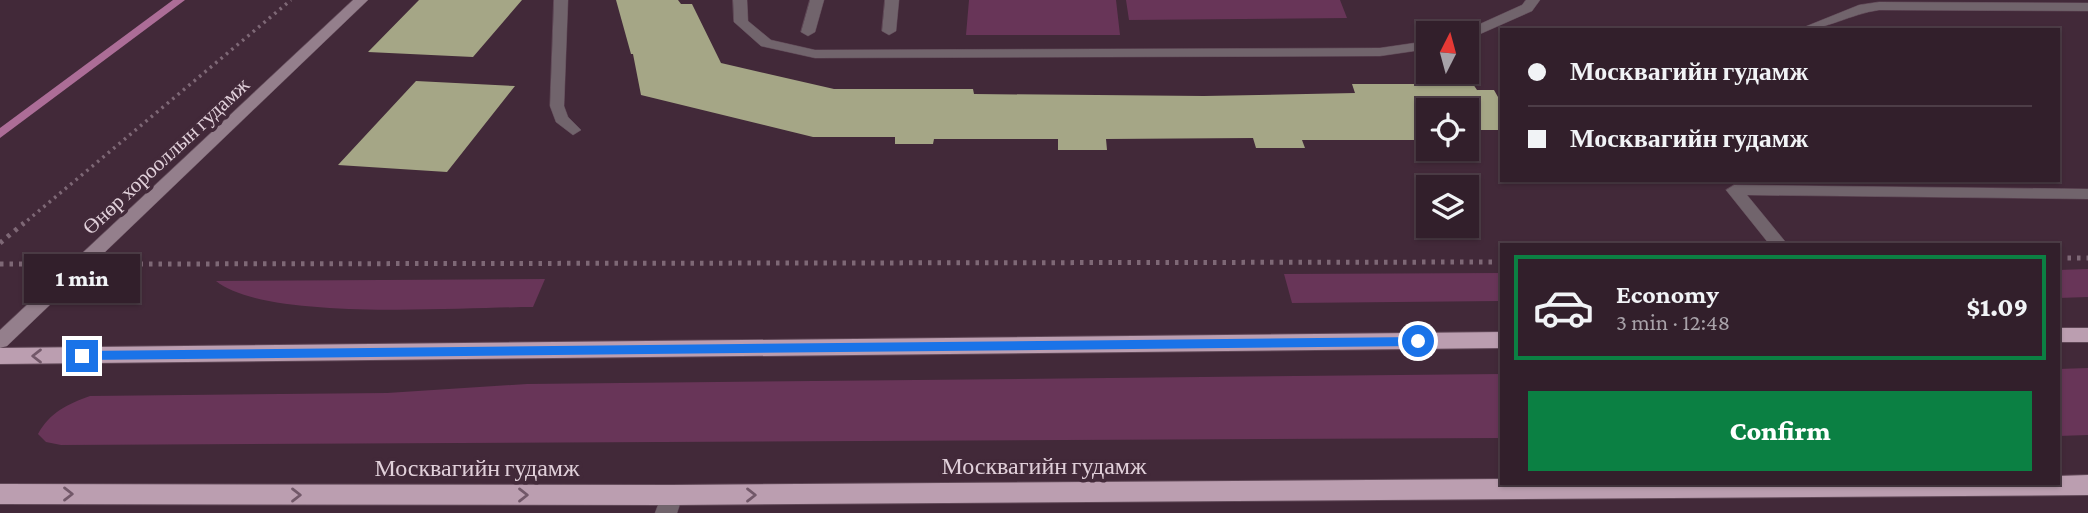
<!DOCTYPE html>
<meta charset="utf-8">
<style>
:root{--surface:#321f2b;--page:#3a2733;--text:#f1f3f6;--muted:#a8a2a9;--line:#4d3d47;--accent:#0b8043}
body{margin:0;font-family:"Crimson Pro",serif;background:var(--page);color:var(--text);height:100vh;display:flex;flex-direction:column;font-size:26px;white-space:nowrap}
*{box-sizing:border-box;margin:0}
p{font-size:23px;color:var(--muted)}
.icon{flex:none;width:38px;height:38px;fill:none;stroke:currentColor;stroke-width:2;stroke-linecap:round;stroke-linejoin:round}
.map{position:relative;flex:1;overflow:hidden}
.details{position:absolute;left:1500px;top:243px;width:560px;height:242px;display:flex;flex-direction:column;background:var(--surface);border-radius:0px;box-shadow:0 2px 5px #0004,0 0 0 2px var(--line)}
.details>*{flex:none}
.hud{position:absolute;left:1500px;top:28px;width:560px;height:154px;border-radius:0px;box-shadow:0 2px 5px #0004,0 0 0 2px var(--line);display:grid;align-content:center;height:154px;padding:0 28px;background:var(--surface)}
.needle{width:46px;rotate:6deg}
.tools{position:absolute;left:1416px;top:21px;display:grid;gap:14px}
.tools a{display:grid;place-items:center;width:63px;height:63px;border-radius:0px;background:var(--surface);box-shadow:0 2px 5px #0004,0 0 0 2px var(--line);font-size:35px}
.end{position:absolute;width:32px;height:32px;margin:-16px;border:9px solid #1a73e8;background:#fff;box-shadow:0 0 0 4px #fff}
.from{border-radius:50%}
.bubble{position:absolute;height:49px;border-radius:0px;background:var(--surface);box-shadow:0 2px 5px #0004,0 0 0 2px var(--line);font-size:23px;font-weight:800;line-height:49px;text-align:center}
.hud b{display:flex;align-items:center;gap:24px;height:66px;font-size:26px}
.hud b+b{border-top:2px solid var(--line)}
.hud i{width:18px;height:18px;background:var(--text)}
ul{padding:12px 0 0;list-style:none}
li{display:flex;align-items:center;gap:21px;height:105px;margin:0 14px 10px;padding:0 14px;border:4px solid transparent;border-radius:0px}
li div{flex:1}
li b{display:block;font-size:26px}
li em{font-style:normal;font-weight:800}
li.active{border-color:var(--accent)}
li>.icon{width:63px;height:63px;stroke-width:1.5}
.button{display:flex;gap:14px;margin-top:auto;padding:14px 28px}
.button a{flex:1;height:80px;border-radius:0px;background:var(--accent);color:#fff;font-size:28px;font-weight:800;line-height:80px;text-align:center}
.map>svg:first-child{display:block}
.green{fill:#683558}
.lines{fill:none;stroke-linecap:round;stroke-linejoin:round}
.stream{fill:#ac6d97;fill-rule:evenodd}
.building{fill:#a5a686}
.service-casing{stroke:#5f4756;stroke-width:1}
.secondary-casing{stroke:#5f4756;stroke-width:1}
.trunk-casing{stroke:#5f4756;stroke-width:2}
.path-far1{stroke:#7e6876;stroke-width:3.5;stroke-dasharray:2.5 4.5;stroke-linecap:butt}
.path{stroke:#7e6876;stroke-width:5;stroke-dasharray:3.5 6;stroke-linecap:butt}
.service{fill:#71646c;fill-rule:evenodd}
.secondary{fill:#947f8c;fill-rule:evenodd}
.trunk{fill:#bb9eb0;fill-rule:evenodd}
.oneway{stroke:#725869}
.route{fill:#1a73e8}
.labels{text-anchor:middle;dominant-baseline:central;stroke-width:7;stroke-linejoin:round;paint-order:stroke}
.street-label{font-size:21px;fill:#e1d0da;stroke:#422939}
.near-street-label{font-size:24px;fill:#e1d0da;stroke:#422939}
</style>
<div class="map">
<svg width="2088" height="513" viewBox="0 0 2088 513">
<rect width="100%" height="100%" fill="#422939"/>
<path class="green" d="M 969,0 L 1116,0 L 1120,35 L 966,35 Z
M 1126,0 L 1340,0 L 1347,18 L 1129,20 Z
M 2088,269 L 2088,297 L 2058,298 L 2058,270 Z
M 1501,273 L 1501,301 L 1292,303 L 1284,274 Z
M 545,279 L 533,307 C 464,307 266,322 216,281 Z
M 2088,368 L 2088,435 L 2058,436 L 2058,369 Z
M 1501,374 L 1501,438 L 61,445 L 46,442 L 38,434 C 50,412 68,404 90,396 L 387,393 L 527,384 Z"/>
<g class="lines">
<path class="stream" d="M 173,0 L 185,0 L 0,138 L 0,128 Z"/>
</g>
<path class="building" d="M 419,0 L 522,0 L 473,57 L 368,52 Z
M 616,0 L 678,0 L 681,4 L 692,4 L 721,63 L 834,89 L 973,89 L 974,94 L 1204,96 L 1355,93 L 1352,84 L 1473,84 L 1477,90 L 1494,90 L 1502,104 L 1502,130 L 1466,130 L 1466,110 L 1428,110 L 1428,140 L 1302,140 L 1305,148 L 1256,148 L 1253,138 L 1106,139 L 1107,150 L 1058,150 L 1058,139 L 934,139 L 933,144 L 895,144 L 895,137 L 813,137 L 641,95 L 633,54 L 631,54 Z
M 416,81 L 515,86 L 447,172 L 338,165 Z"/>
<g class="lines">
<defs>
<path id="service" d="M 554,0 L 568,0 L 564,106 L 568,117 L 581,130 L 573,135 L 556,122 L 550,106 Z
M 733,0 L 747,0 L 748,21 L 771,40 L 815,50 L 1380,48 L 1428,41 L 1428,49 L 1380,56 L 815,58 L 761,46 L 734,22 Z
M 810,0 L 824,0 L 815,32 L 808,36 L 801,32 Z
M 885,0 L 899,0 L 896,31 L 889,35 L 882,31 Z
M 1526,0 L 1540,0 L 1532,11 L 1471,38 L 1466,39 L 1466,33 L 1460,33 L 1522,5 Z
M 1879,2 L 2088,3 L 2088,11 L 1879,10 C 1850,14 1827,30 1797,30 L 1859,5 Z
M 1734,185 L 2088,189 L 2088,199 L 1747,195 L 1788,245 L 1770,245 L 1726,190 Z
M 672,486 L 680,489 L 683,495 L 677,513 L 655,513 L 664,489 Z"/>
<path id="secondary" d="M 353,0 L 368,0 L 7,346 L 0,348 L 0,330 Z"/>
<path id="trunk" d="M 2058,328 L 2088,328 L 2088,342 L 2058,342 Z
M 1502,332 L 1502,348 L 0,364 L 0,348 Z
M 2088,475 L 2088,495 L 672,505 L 0,504 L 0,484 L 672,485 L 1502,479 L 1502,483 L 2058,483 L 2058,476 Z"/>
</defs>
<use href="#service" class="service-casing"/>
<use href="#secondary" class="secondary-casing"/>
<use href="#trunk" class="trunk-casing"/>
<path class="path-far1" d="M 22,225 L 291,0"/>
<path class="path" d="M 0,243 L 24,223
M 2058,258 L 2088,258
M 0,264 L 34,264
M 130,264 L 1502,262"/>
<use href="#service" class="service"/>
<use href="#secondary" class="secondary"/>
<use href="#trunk" class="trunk"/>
</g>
<defs><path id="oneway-chevron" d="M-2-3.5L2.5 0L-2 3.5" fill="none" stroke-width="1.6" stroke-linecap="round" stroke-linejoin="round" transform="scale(1.75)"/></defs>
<g class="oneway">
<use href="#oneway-chevron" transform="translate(37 356) rotate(180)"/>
<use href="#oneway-chevron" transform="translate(68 494)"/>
<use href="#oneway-chevron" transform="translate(296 495)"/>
<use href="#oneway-chevron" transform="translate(523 495)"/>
<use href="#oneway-chevron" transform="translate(751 495)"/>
</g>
<path class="route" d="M 1418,337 L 1424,341 L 1418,346 L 82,360 L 75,356 L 82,351 Z"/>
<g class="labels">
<g class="street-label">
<text transform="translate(166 156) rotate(-43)">Өнөр хорооллын гудамж</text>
</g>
<g class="near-street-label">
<text x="1044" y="465">Москвагийн гудамж</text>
<text x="477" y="467">Москвагийн гудамж</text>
</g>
</g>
</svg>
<div class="tools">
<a><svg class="needle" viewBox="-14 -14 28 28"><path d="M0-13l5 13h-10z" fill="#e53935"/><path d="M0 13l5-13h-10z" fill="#a8a2a9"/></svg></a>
<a><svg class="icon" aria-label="locate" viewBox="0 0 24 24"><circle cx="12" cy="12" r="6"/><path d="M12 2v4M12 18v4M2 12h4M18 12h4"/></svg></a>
<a><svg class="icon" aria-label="layers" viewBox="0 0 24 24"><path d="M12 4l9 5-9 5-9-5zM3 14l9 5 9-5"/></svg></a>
</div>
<i class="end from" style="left:1418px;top:341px"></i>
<i class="end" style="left:82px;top:356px"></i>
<div class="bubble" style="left:24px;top:254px;width:116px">1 min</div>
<div class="hud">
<b><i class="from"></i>Москвагийн гудамж</b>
<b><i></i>Москвагийн гудамж</b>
</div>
<section class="details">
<ul>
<li class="active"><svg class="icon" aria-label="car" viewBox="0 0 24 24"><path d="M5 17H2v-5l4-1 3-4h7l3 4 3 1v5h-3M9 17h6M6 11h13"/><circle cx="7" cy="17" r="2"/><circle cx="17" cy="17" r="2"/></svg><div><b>Economy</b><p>3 min · 12:48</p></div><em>$1.09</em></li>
</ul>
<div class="button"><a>Confirm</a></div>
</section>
</div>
